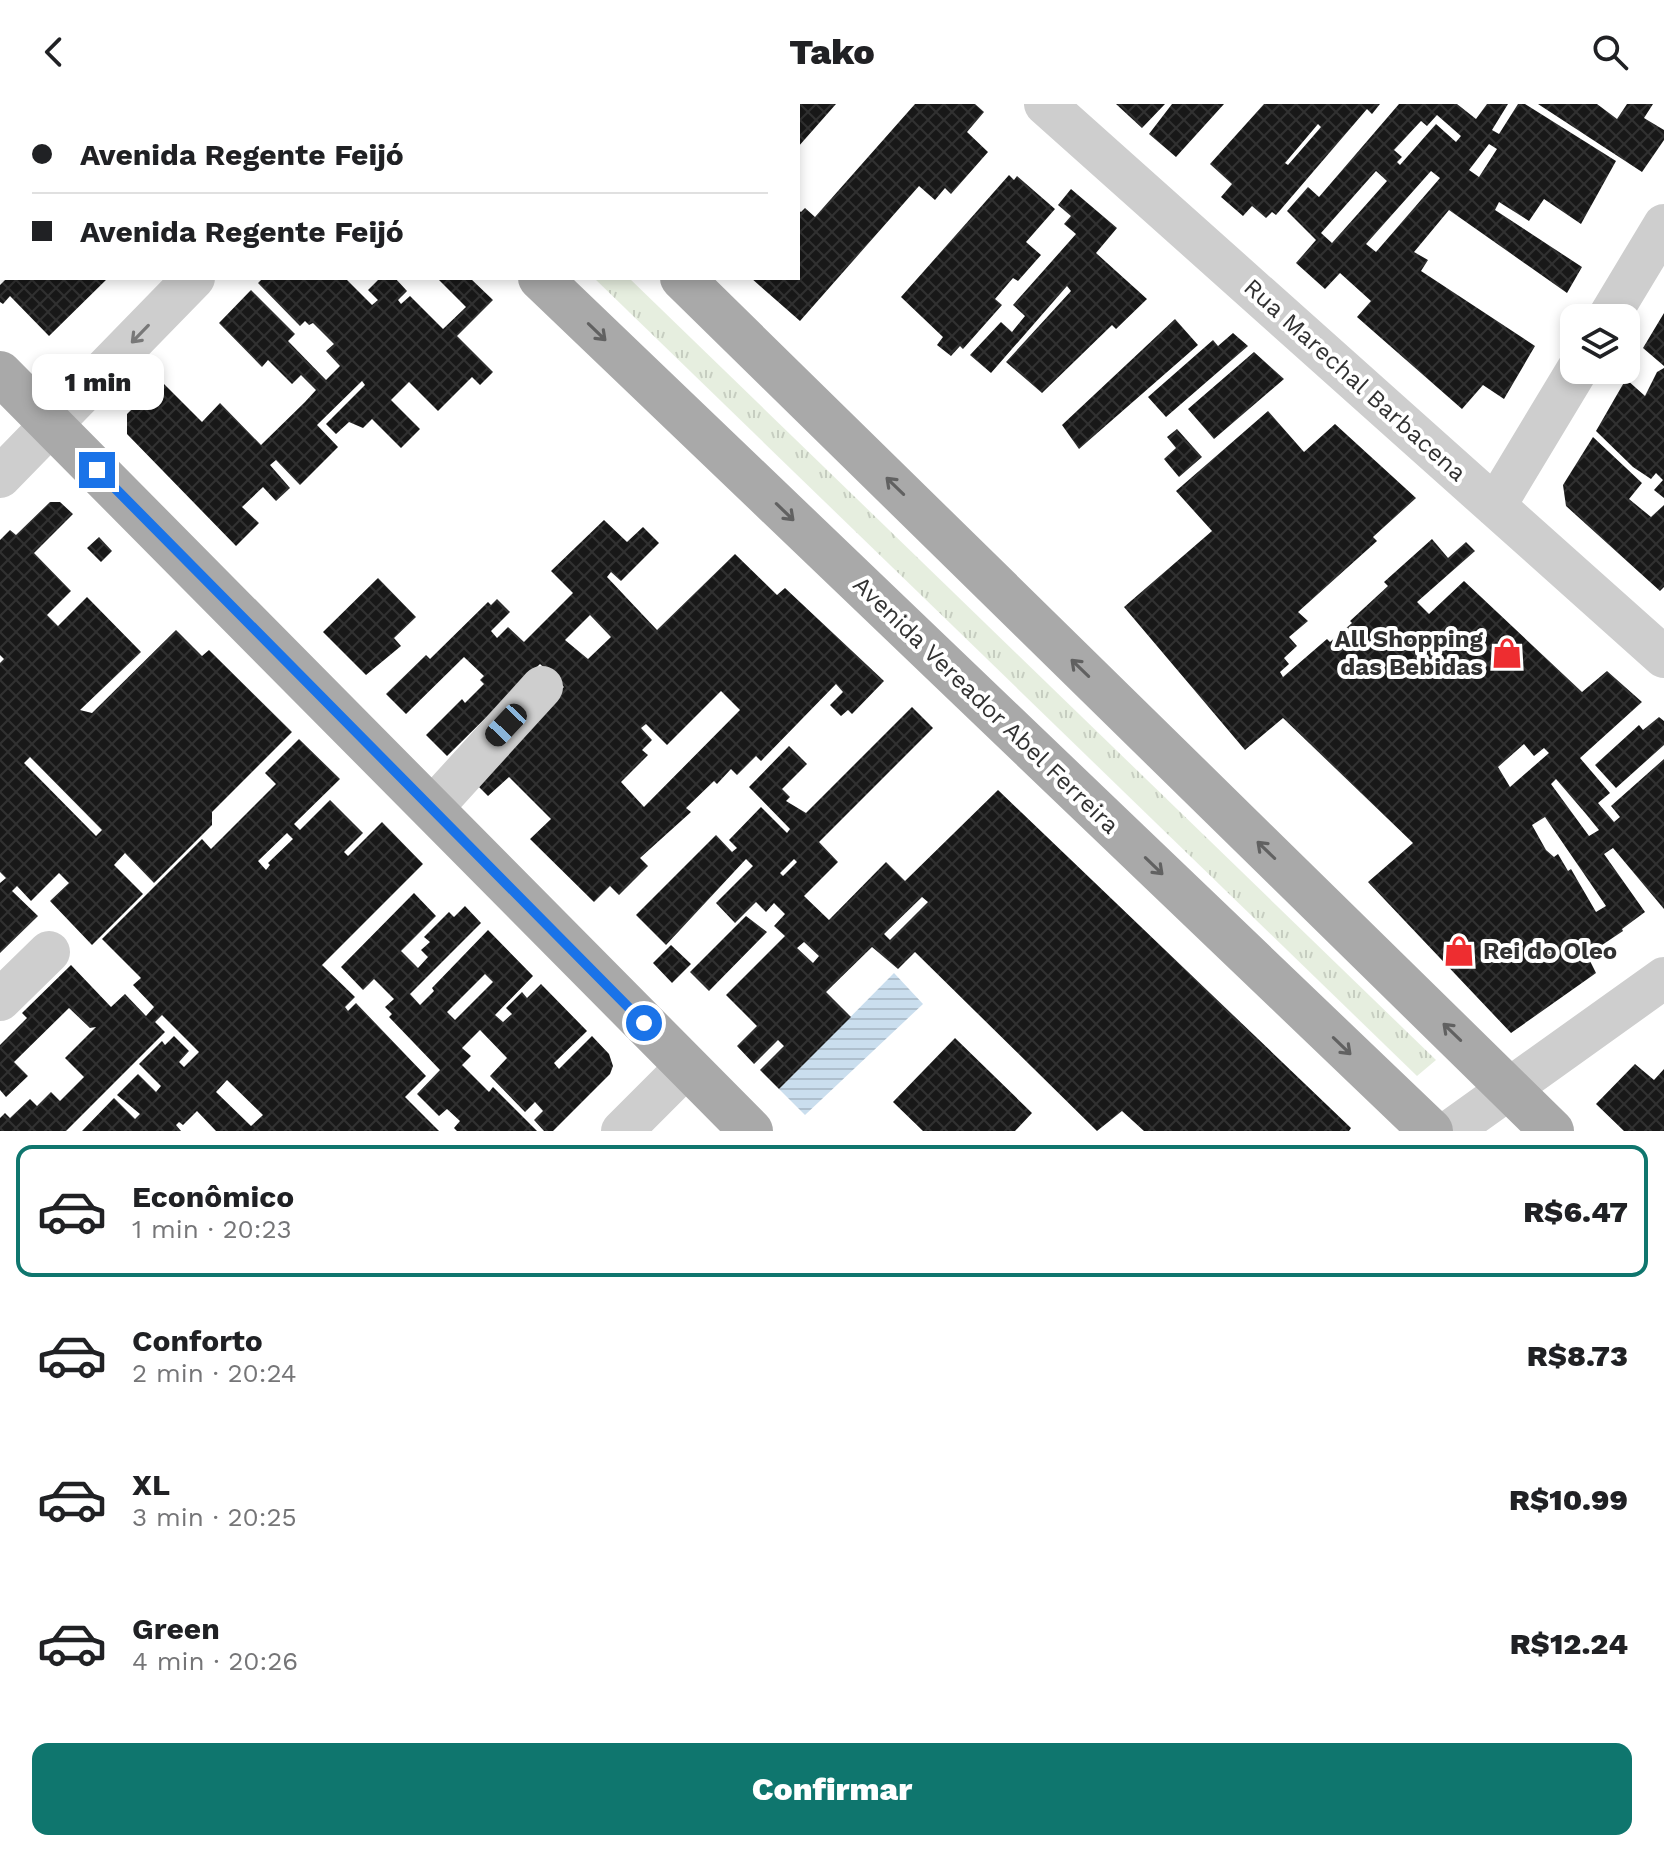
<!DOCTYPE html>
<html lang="pt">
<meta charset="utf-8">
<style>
:root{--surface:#fff;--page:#f6f6f6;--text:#202124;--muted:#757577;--line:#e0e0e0;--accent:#0f766e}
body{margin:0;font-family:"Work Sans",sans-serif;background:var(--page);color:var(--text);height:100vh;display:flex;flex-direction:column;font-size:30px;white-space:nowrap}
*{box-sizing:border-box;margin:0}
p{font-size:26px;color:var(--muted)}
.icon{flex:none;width:44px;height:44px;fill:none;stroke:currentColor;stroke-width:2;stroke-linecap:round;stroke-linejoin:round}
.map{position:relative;height:1027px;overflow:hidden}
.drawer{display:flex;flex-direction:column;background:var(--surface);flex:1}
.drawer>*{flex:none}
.top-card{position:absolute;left:0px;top:0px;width:800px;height:176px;box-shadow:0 4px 12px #0003;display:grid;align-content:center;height:176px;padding:0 32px;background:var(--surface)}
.controls{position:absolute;left:1560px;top:200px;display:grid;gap:16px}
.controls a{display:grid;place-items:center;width:80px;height:80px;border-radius:16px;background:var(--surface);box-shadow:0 4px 12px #0003;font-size:40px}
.end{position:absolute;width:36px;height:36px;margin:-18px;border:10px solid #1a73e8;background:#fff;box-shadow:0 0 0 4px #fff}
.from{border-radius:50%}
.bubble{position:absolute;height:56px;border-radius:16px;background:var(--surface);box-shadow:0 4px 12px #0003;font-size:26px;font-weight:800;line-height:56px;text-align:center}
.car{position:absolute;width:24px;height:48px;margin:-24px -12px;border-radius:10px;box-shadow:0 0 6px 2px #0007;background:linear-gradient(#222 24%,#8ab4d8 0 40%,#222 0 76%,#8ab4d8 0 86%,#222 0)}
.top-card b{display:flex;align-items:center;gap:28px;height:76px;font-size:30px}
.top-card b+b{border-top:2px solid var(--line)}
.top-card i{width:20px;height:20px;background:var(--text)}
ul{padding:14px 0 0;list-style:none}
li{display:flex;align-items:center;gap:24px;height:132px;margin:0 16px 12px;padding:0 16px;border:4px solid transparent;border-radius:16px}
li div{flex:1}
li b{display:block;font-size:30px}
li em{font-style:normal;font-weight:800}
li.active{border-color:var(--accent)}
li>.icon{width:72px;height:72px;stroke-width:1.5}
.button{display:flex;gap:16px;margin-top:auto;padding:16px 32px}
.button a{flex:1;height:92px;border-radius:16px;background:var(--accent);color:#fff;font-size:32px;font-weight:800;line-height:92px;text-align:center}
header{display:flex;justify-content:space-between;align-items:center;height:104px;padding:0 32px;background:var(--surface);font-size:36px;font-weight:800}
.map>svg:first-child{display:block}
.grass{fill:url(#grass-tufts)}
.water{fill:url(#water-rules)}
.building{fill:url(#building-cross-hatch);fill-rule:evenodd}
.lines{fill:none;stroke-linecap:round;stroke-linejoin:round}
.minor{stroke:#cecece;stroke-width:42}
.major{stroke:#a9a9a9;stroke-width:44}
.oneway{stroke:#616161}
.oneway2{stroke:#787878}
.route{stroke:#1a73e8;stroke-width:10}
.labels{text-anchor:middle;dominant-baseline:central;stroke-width:8;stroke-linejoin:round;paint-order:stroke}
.street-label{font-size:24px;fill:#313131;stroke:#fff}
.poi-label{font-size:24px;font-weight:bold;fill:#313131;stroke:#fff;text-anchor:end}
</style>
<header><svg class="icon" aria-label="back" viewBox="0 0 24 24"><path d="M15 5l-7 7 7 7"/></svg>Tako<svg class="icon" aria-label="search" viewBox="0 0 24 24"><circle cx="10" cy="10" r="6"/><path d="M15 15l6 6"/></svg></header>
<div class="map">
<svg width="1664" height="1027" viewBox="0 0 1664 1027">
<defs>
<pattern id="grass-tufts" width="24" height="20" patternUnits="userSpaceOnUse" patternTransform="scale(2)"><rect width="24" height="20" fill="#e6eedf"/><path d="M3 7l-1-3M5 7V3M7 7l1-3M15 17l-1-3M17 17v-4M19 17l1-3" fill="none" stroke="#c6cdc0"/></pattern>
<pattern id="water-rules" width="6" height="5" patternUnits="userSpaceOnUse" patternTransform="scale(2)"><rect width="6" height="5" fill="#cadeee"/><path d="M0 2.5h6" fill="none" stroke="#aebfcd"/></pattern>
<pattern id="building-cross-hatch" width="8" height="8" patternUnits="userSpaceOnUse" patternTransform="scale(2)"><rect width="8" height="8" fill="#181818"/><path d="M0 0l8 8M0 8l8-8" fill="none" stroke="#313131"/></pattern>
</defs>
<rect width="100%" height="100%" fill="#fff"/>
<path class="grass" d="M 594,174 L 629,174 L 1436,956 L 1417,972 Z"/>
<path class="water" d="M 894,869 L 923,900 L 805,1011 L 779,985 Z"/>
<path class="building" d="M 800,0 L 836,0 L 798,43 L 798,3 Z
M 915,0 L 975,0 L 984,8 L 967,28 L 988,48 L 951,90 L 945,84 L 935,96 L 919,82 L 800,217 L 751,174 L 798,174 L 798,106 L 801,108 L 805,104 L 815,113 Z
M 1116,0 L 1165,0 L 1142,24 Z
M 1172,0 L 1224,0 L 1176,53 L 1149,30 Z
M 1264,0 L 1380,0 L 1372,10 L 1367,5 L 1276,111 L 1272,108 L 1266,114 L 1252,102 L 1243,112 L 1221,93 L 1232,80 L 1210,60 ZM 1318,20 L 1321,23 L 1288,61 L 1285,59 Z
M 1399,0 L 1457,0 L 1476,15 L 1487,0 L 1508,0 L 1492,26 L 1499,30 L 1518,0 L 1525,0 L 1616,57 L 1581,120 L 1544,95 L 1529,117 L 1499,98 L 1495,106 L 1582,163 L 1567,189 L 1449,106 L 1414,148 L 1428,156 L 1421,167 L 1535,242 L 1504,295 L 1483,281 L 1462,305 L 1357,213 L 1371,197 L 1340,169 L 1325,185 L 1296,159 L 1316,136 L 1287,107 L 1308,83 L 1319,93 ZM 1437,11 L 1461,32 L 1456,38 L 1436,20 L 1400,61 L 1397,58 L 1402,53 L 1394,46 L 1421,17 L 1427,22 ZM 1489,40 L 1497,45 L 1479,73 L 1469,66 ZM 1376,67 L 1387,77 L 1332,139 L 1321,129 ZM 1431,67 L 1440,74 L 1376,148 L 1366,140 Z
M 1538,0 L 1597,0 L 1617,15 L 1627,0 L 1653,0 L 1644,14 L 1664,26 L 1664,36 L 1642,68 Z
M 1009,71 L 1014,76 L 1017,72 L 1055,105 L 1026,138 L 1041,151 L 1018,177 L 1013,174 L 995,195 L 1002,201 L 963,245 L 960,242 L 951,252 L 937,241 L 943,233 L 901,193 Z
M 1071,85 L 1117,124 L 1096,149 L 1147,195 L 1116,225 L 1112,221 L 1042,289 L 1006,258 L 1071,187 L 1067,182 L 991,269 L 970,251 L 1001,218 L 1012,228 L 1025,212 L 1013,201 L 1076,130 L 1064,120 L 1071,112 L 1058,101 Z
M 7,174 L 108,174 L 49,232 L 10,192 L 3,200 L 0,198 L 0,181 Z
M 263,174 L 349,174 L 347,176 L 372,201 L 378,196 L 368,186 L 378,176 L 376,174 L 395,174 L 407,187 L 398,196 L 401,200 L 410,192 L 443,225 L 466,203 L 437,174 L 470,174 L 493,196 L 457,232 L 493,268 L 480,281 L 472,273 L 438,307 L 409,278 L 391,296 L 420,325 L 401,344 L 372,315 L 363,324 L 349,318 L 336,330 L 326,320 L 365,281 L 362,277 L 317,321 L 338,343 L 300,381 L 276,356 L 270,361 L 290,384 L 276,397 L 263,383 L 242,403 L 259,419 L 236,442 L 127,330 L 127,310 L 161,277 L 202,318 L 220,299 L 261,341 L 305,298 L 316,286 L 301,271 L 292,280 L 268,256 L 262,263 L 219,219 L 251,186 L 295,230 L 288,237 L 326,276 L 340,262 L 326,247 L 334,240 L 313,219 L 309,221 L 305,217 L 300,222 L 258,179 Z
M 1664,209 L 1664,262 L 1643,244 Z
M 1175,215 L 1198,241 L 1079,345 L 1062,321 Z
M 1233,229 L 1248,242 L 1166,313 L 1148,293 L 1213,236 L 1218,242 Z
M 1254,248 L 1284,275 L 1214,335 L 1188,305 Z
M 1664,264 L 1664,394 L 1654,386 L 1663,376 L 1656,369 L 1651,375 L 1633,363 L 1596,327 L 1626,275 L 1645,292 L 1657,268 Z
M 1268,307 L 1304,348 L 1335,320 L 1416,394 L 1373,433 L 1377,437 L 1298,508 L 1308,517 L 1289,533 L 1297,542 L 1284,554 L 1289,560 L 1280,568 L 1283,573 L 1327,535 L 1330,538 L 1352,519 L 1350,517 L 1388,482 L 1384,478 L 1432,435 L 1448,454 L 1466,438 L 1475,447 L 1417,498 L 1429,510 L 1464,477 L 1582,588 L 1607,567 L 1642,598 L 1580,654 L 1610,689 L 1598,699 L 1614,718 L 1620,713 L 1611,702 L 1664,655 L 1664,805 L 1613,744 L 1604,750 L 1645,808 L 1622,825 L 1623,827 L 1587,851 L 1596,869 L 1511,929 L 1368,778 L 1413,739 L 1283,614 L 1245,646 L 1124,503 L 1212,427 L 1176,387 ZM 1524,640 L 1534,652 L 1544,644 L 1549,649 L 1510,683 L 1498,663 ZM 1556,675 L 1586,710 L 1599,726 L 1589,732 L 1551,680 ZM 1545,713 L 1606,802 L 1596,808 L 1571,765 L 1568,767 L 1558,750 L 1554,753 L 1546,746 L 1532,721 Z
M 1177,325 L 1202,353 L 1179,373 L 1164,355 L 1176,344 L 1167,333 Z
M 1593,333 L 1642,379 L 1629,395 L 1651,413 L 1664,401 L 1664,483 L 1660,487 L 1566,402 L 1563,381 Z
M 50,398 L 60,398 L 73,410 L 34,449 L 71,487 L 47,511 L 58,522 L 87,493 L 141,548 L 80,606 L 92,609 L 176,526 L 202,552 L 209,546 L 292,628 L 212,708 L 212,721 L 154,779 L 125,749 L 114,761 L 143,790 L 92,841 L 50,797 L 69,779 L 59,769 L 31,797 L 17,782 L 12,787 L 38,812 L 0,849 L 0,779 L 6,774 L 0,768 L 0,559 L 4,555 L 0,551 L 0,436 L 10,426 L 16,431 ZM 30,653 L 102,726 L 96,732 L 24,659 Z
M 604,416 L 627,438 L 643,423 L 659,439 L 621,477 L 611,468 L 607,473 L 657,526 L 735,450 L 777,491 L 785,484 L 884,577 L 852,610 L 848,606 L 841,612 L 830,601 L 843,588 L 836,580 L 761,657 L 756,652 L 737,671 L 731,665 L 717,680 L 714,677 L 686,704 L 691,708 L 640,754 L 648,762 L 619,791 L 610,782 L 594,798 L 530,735 L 551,715 L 509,673 L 488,692 L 465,669 L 564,583 L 540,560 L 447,652 L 426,631 L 462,595 L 465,599 L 484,580 L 480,576 L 484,572 L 464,553 L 406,610 L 386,590 L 426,551 L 430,555 L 488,498 L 491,501 L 497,495 L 510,508 L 491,527 L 497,534 L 508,523 L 524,538 L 573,489 L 551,467 ZM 590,511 L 611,533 L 588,555 L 565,536 ZM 721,587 L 740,606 L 644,703 L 621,678 L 648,651 L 642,646 L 652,636 L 641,624 L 646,620 L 667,641 Z
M 99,433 L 112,447 L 101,458 L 87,444 Z
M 378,474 L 416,513 L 394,534 L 401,542 L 366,571 L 323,528 Z
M 912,603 L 933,624 L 819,738 L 838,758 L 804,792 L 829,816 L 886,758 L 905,777 L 998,686 L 1351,1024 L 1349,1027 L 1144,1027 L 1122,1007 L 1097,1027 L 915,848 L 898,865 L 872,843 L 826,888 L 851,913 L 779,985 L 760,966 L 784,942 L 778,936 L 754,960 L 737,942 L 757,922 L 726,891 L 785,832 L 774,822 L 785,810 L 774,799 L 766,808 L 756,798 L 735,819 L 716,799 L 753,762 L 746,755 L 666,841 L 636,811 L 716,731 L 732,748 L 737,744 L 729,736 L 761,703 L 787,729 L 790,725 L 749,683 L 789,642 L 807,660 L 782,685 L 790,693 L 786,697 L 806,709 ZM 794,755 L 797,758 L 783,772 L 780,769 ZM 922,793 L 928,798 L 890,836 L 884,830 ZM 804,838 L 819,852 L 813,859 L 797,844 Z
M 1659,613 L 1664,617 L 1664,641 L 1616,684 L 1595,661 L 1639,621 L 1643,626 Z
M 299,635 L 340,675 L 294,720 L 300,726 L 330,696 L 363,729 L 344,748 L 348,752 L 382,718 L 423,760 L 322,861 L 355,893 L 345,903 L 348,907 L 356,899 L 426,972 L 405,993 L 439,1027 L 216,1027 L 197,1007 L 183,1021 L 179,1018 L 176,1021 L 181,1027 L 82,1027 L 114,994 L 135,1015 L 140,1010 L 117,991 L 138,970 L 156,988 L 161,982 L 139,960 L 162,937 L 165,941 L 174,932 L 189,947 L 179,958 L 184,963 L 199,948 L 162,911 L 155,918 L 165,928 L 66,1027 L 0,1027 L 0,1014 L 5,1009 L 10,1014 L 30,995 L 37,1002 L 51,988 L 60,997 L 84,973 L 65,954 L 96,923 L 90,924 L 69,904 L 14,958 L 28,972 L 6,993 L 0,986 L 0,941 L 27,914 L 22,909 L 71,861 L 111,903 L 125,890 L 146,912 L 154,903 L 133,881 L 141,874 L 102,835 L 202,735 L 211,745 L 276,680 L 265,669 ZM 287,729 L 293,735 L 268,759 L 270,761 L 266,766 L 258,757 ZM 227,976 L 263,1011 L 251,1022 L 216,988 Z
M 414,789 L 436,812 L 401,847 L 418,864 L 428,853 L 421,846 L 430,838 L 424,833 L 449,808 L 454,813 L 465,802 L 481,819 L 410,890 L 420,901 L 434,887 L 432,884 L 488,826 L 533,872 L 495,911 L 503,918 L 512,910 L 506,904 L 522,888 L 527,894 L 541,880 L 587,927 L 554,959 L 559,965 L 592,932 L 609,950 L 613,962 L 610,970 L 553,1027 L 544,1027 L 534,1016 L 543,1007 L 535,998 L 525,1008 L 490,972 L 507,954 L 480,926 L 462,944 L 471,952 L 462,961 L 489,988 L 493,983 L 537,1027 L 457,1027 L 454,1024 L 460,1017 L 447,1005 L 439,1012 L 417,990 L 440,966 L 389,913 L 392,910 L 385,903 L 394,895 L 374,875 L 363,886 L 341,863 ZM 485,870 L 493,878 L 455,916 L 447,908 Z
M 746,812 L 767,828 L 709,887 L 690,868 Z
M 671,841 L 691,860 L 672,879 L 653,859 Z
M 955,934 L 1032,1009 L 1015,1027 L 923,1027 L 893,998 Z
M 1635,960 L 1654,976 L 1664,965 L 1664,1027 L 1624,1027 L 1596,1000 Z"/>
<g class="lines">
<path class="minor" d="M 1045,0 L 1664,553
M 1608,214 L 1664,121
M 0,373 L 194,174
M 1495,402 L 1577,266
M 432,704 L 542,583
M 0,896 L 49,848
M 622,1027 L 687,962
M 1450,1027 L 1664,874"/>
<path class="major" d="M 359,0 L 361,2
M 505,0 L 507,2
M 540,174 L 1431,1027
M 682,174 L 1552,1027
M 0,269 L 751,1027"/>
</g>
<defs><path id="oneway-shaft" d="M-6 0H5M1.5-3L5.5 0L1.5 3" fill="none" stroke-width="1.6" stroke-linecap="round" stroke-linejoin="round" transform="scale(2)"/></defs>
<g class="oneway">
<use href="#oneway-shaft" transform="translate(597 228) rotate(44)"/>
<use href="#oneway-shaft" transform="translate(895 382) rotate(-136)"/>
<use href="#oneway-shaft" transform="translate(785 408) rotate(44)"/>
<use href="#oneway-shaft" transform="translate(1080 564) rotate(-136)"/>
<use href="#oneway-shaft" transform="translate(1266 746) rotate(-136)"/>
<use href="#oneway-shaft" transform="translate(1154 762) rotate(44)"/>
<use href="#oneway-shaft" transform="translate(1452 928) rotate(-136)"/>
<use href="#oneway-shaft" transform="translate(1342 942) rotate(44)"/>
</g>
<use class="oneway2" href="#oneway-shaft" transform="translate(140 230) rotate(134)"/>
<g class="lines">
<path class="route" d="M 97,366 L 644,919"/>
</g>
<defs>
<symbol id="shop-bare" viewBox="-9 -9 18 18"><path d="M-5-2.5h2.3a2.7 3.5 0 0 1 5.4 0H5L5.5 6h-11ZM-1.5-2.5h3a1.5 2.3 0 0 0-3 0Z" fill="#ee2d30" stroke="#fff" stroke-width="2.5" paint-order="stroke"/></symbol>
</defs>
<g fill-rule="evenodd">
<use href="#shop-bare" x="1485" y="527" width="44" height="44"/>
<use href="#shop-bare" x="1437" y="825" width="44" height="44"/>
</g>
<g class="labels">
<g class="street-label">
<text transform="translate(1355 276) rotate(42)">Rua Marechal Barbacena</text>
<text transform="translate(986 601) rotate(44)">Avenida Vereador Abel Ferreira</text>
</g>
<g class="poi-label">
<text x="1483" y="535">All Shopping<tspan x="1483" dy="28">das Bebidas</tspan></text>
<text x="1483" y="847" text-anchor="start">Rei do Oleo</text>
</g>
</g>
</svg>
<div class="controls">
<a><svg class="icon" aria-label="layers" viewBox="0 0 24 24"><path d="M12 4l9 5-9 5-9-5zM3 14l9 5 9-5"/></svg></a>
</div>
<i class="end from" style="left:644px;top:919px"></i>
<i class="end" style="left:97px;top:366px"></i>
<div class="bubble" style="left:32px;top:250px;width:132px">1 min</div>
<i class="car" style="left:506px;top:621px;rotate:223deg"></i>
<div class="top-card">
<b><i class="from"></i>Avenida Regente Feijó</b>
<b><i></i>Avenida Regente Feijó</b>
</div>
</div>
<section class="drawer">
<ul>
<li class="active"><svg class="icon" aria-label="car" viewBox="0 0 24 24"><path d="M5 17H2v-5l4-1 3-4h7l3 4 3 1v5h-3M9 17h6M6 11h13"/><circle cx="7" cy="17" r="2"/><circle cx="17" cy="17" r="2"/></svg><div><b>Econômico</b><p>1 min · 20:23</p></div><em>R$6.47</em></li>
<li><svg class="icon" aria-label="car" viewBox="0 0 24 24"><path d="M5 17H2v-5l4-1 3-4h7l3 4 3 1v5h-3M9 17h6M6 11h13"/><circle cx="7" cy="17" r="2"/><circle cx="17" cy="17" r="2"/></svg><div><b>Conforto</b><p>2 min · 20:24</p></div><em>R$8.73</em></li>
<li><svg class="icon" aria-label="car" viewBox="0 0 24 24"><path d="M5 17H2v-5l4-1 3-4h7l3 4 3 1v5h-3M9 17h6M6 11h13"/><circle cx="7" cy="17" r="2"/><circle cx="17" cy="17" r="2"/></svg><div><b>XL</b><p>3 min · 20:25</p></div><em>R$10.99</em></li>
<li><svg class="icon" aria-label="car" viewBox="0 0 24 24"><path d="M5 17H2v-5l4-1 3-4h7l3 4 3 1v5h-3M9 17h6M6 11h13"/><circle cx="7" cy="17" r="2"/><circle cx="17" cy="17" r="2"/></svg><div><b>Green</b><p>4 min · 20:26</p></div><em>R$12.24</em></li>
</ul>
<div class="button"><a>Confirmar</a></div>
</section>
